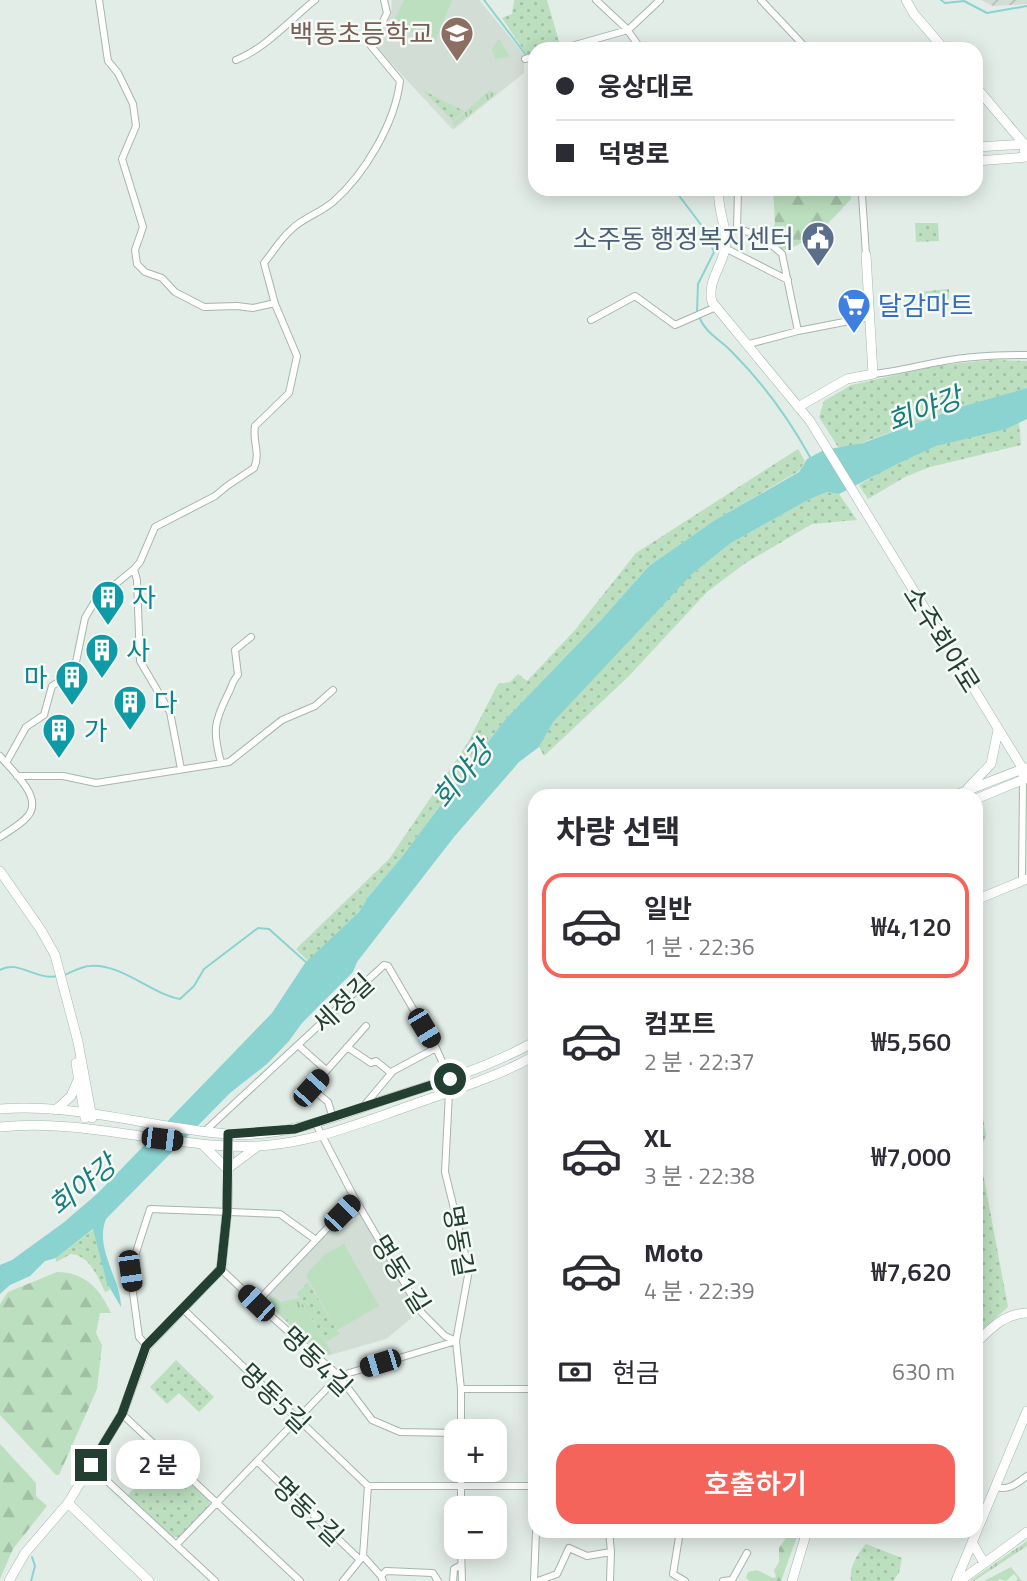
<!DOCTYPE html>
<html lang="ko">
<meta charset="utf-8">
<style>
:root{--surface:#fff;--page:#f7f7f7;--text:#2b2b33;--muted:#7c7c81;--line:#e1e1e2;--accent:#f4645b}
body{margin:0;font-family:"Titillium Web","Noto Sans KR",sans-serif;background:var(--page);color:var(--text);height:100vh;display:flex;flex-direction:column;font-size:26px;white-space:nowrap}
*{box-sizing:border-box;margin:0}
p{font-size:23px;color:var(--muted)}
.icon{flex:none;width:38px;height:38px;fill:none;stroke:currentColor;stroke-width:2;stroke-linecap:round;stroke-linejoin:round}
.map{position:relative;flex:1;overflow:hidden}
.side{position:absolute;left:528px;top:789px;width:455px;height:749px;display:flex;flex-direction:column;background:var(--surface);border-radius:21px;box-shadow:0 4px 18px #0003}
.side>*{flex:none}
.top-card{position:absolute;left:528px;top:42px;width:455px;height:154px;border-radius:21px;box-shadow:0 4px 18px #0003;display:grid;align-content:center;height:154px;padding:0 28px;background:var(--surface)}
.buttons{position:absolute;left:444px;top:1419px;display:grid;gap:14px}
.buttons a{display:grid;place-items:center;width:63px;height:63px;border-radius:14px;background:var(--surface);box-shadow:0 4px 18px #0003;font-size:35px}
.end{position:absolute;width:32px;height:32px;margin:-16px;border:9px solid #233f32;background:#fff;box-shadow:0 0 0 4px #fff}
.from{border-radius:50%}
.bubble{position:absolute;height:49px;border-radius:21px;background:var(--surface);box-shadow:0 4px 18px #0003;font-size:23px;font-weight:600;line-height:49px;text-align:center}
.car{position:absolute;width:21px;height:42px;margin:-21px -10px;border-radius:9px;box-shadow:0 0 5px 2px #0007;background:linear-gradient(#222 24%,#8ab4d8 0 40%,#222 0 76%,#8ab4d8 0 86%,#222 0)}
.top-card b{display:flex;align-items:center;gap:24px;height:66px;font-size:26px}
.top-card b+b{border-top:2px solid var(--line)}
.top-card i{width:18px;height:18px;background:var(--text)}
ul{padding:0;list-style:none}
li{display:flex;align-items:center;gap:21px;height:105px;margin:0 14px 10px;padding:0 14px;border:4px solid transparent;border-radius:21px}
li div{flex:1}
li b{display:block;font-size:26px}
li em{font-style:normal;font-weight:600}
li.selected{border-color:var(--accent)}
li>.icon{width:63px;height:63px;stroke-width:1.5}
h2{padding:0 28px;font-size:32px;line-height:84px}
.pay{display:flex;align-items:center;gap:18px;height:77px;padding:0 28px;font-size:26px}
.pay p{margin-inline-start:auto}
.cta{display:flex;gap:14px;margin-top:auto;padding:14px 28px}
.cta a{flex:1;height:80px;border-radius:21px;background:var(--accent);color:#fff;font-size:28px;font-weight:600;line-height:80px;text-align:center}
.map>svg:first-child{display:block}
.built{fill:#d2ddd6}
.industrial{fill:url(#industrial-furrows)}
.grass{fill:url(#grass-tufts)}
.forest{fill:url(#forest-firs)}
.park{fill:url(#park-dots)}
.garden{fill:#bcdfbf}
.water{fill:#8bd3d0}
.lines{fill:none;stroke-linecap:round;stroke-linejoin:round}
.stream{stroke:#8bd3d0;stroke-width:2}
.street-casing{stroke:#a6b5ad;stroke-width:8}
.secondary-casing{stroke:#a2b9ad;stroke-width:10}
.street{stroke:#fff;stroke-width:6}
.secondary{stroke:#fff;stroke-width:9}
.route{stroke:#233f32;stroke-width:9}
.labels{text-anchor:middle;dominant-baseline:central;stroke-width:5;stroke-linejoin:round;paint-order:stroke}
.education-label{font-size:26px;fill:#785e54;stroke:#f4faf6;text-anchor:end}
.service-label{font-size:26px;fill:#4e5e75;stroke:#f4faf6;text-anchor:end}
.shop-label{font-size:26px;fill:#366cbe;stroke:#f4faf6;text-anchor:start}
.culture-label{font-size:26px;fill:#0d838f;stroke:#f4faf6;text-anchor:start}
.street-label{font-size:26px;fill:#233f32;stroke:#f4faf6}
.water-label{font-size:28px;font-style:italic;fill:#1b7d7b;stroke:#f4faf6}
</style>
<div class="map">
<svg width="1027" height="1581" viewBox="0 0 1027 1581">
<defs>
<pattern id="industrial-furrows" width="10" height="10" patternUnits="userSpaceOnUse" patternTransform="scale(1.75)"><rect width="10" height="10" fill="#d2ddd6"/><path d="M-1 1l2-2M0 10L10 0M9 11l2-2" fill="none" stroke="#b4bfb8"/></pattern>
<pattern id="grass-tufts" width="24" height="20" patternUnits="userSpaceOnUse" patternTransform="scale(1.75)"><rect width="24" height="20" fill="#bcdfbf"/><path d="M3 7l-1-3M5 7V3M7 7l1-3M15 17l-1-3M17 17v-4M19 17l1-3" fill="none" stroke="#a1c0a5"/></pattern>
<pattern id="forest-firs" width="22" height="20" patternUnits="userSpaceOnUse" patternTransform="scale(1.75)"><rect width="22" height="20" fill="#bcdfbf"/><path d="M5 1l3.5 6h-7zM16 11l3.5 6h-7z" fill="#a1c0a5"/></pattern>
<pattern id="park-dots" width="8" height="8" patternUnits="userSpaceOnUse" patternTransform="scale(1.75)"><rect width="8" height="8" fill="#bcdfbf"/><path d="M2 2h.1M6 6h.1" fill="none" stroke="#a1c0a5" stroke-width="1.8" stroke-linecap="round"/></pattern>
</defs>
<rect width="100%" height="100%" fill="#e3ede7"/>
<path class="built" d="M 392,0 L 479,0 L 524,54 L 524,73 L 453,130 L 376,47 L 391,15 Z
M 363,1215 L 419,1312 L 386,1339 L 323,1357 L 269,1305 L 269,1295 L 341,1218 L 346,1225 Z"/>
<path class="industrial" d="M 981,0 L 1027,0 L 1027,4 L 993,6 Z"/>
<path class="grass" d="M 498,39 L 500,40 L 510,57 L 495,59 L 492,49 Z
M 489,91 L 497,93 L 455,126 L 452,123 Z
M 274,1297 L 281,1302 L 299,1298 L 332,1353 L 324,1356 L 270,1306 L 270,1298 Z
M 1027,1541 L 1027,1546 L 974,1581 L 970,1581 Z
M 1011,1567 L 1022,1581 L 1016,1581 L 1018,1579 L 1014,1574 L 1006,1581 L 999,1579 L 998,1581 L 984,1581 Z"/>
<path class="forest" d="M 773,189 L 850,189 L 851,199 C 833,219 808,247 780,250 L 765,236 L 775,224 Z
M 57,1272 C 85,1272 100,1289 111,1313 L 100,1313 L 96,1333 L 102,1345 L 97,1389 L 59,1475 L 56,1475 L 0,1415 L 0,1304 L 8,1292 Z
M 0,1444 L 36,1483 L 36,1496 L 47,1506 L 13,1549 L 0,1579 Z
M 791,1531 L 799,1531 L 781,1581 L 750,1581 L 746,1578 L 748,1572 L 757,1570 L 773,1578 L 776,1577 L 774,1570 L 779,1562 L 779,1548 Z"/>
<path class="park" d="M 514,0 L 547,0 L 560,45 L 547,49 L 536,49 L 535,52 L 527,55 L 502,18 L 512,14 Z
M 422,90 L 464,111 L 453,121 Z
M 938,223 L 939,241 L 916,242 L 915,223 Z
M 949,289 L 949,299 L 917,302 L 916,292 Z
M 993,360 L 1027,361 L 1027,388 L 960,407 L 850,447 L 838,447 L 819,417 L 824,401 L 851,385 L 941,365 Z
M 1019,422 L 1021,445 L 930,467 L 905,477 L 868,499 L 859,485 C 884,470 909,455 936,446 C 964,436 993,434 1019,422 Z
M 798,449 L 805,461 L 799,471 L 715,520 L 649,566 L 600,621 L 504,721 L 401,858 L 369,896 L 359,912 L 308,961 L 296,949 L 389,859 L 467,744 L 498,684 L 510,682 L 518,674 L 527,681 L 575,630 L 636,553 Z
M 827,492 L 839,494 L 857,520 L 812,524 L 744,564 L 707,592 L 628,677 L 544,756 L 539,747 L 552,722 L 682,582 L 731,543 L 808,500 Z
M 977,1082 L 986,1136 L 979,1152 L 1008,1307 L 977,1335 Z
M 94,1229 L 110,1290 L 105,1292 C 98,1277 89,1255 71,1254 L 56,1262 L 56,1258 Z
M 308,1282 L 339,1334 L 326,1342 L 297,1294 Z
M 176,1360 L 214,1397 L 199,1412 L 179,1393 L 167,1404 L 150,1387 Z
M 163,1456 L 209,1500 L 210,1505 L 179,1537 L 172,1537 L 128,1495 Z
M 866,1544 L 902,1558 L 899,1573 L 893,1581 L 851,1581 C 849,1567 857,1554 866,1544 Z"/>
<path class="garden" d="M 404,0 L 452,0 L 435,42 L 393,23 Z
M 344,1244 L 379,1306 L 337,1330 L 306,1275 L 324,1255 Z"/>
<path class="water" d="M 1027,388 L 1027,419 L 1006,429 L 936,446 L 899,463 L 839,494 L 827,492 L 808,500 L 731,543 L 692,574 L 553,722 L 539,747 L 519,762 L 454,837 L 357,962 L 353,972 L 302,1023 L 289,1041 L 267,1064 L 230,1093 L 106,1219 C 94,1249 121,1279 121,1307 L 107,1283 L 93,1229 L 56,1258 L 45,1261 L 30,1276 L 10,1285 L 0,1294 L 0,1265 L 12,1260 L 63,1223 L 98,1193 L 272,1013 L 305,963 L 359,912 L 369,896 L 401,858 L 504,721 L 600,621 L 649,566 L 715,520 L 799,472 L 807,459 L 824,450 L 863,443 L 960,407 Z"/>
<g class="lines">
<path class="stream" d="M 484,0 L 526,55
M 941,0 L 945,3 L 964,1 L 987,13 L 1027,6
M 528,60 L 536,80
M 674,189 L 705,230 L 714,252 L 698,284 L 697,312
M 699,317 C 706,334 721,340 732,352 C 763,383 789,419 810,457
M 0,970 C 17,959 37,981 58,976
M 64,975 C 72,972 82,966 90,966 C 121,963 151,994 180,999 L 194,986 L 204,969 L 258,928 L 269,929 L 308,964
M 31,1581 L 35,1566 L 32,1557"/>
<defs>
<path id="street" d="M 99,0 L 108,61 L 118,73 L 133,104 L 136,126 L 122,159 L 143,227 L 135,250 L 137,264 L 145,272 L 162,278 L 175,292 L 204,307 L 237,306 L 253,308 L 275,303
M 596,0 L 626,28 L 641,49
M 761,0 L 807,49
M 561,49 L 628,30 L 660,0
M 525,59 L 536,56
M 236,60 C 266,48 290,20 315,0
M 741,189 L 738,192 L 737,228 L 764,238 L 782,254 L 798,331
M 862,195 L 866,255
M 725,248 L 788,280
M 591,320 L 635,296 L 675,325 L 716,307
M 749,344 L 798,331 L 870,317
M 873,374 C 897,372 920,365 944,361 C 971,356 999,355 1027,355
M 0,756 C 12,771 45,798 27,817 C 20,825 9,831 0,837
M 6,763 L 26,727 L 44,715 L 52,686 L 72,673 L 75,667 L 85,618 L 95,601 L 134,569
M 221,763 C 213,732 213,724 228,694 C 232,687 232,681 238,675 L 235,650 L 251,637
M 181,769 L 170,712 L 140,661 L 137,580 L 134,569 L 140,562 L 155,527 L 215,496 L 227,486 L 254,468 C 261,453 252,441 255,426 L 289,393 L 297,356 L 275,304 L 264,263 C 273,252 281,238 292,229 C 303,218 320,213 333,202 C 365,174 395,123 400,81 L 371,46 L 387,13 L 384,0
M 17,776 L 63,776 L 96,783 L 229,762 L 282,720 L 315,706 L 333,690
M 1022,881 L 1023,780
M 298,1045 L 326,1070
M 347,1047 L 371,1063 L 376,1061 L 391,1073
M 449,1092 L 445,1172 L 469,1270 L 456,1341 L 461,1389 L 461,1432
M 363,1107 L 393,1071 L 436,1048
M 333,1118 L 328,1102 L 311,1088 L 366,1026
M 316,1124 L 355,1199 L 422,1313 L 445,1336 L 456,1341
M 205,1131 L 384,965 L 388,966 L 436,1048 L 450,1079
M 221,1269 L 264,1310 L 339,1376 L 372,1420 L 400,1432 L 457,1433
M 256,1303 L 355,1199
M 183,1309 L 368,1486 L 536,1486
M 147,1346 L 139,1337 L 130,1271 L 150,1209 L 280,1214 L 316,1240
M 461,1389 L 536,1389
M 122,1414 L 300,1581
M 257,1461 L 360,1560
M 91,1466 L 215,1581
M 461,1470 L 461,1508
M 997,1487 C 1009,1491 1017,1483 1027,1476
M 609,1531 L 611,1552 L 610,1581
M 680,1531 L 673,1574 L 685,1581
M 177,1544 L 339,1376 L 456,1341
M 461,1547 L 462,1581
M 363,1556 L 381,1576 L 383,1581
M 381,1576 L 386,1571 L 433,1573 L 438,1581
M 343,1581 L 363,1556 L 368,1486
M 453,1581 L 454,1569 L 461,1565
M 534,1581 L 536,1531
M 538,1581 L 557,1574 L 569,1548 L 587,1556 L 611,1552
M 723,1581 L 732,1580 L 747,1553"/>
<path id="secondary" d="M 906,0 L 914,14 L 944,49
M 976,87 L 1024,144 L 1025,157
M 976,147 L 1025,144
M 976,161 L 1027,157
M 719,189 C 716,209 729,229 725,249 C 721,268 707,282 712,302 L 810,421 L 1023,769 L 1023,780
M 798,407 L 847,379 L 873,374 L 866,255
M 968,788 L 991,764 L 998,730
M 953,796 L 1025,768
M 976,799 L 1027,778
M 0,871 L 41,930 L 55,955 L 78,1042 L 92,1118
M 976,900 L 1027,879
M 76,1063 L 85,1118
M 0,1109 C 76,1103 152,1128 227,1134 C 284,1138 335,1117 387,1099 C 438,1083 489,1067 536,1041
M 56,1110 L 71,1096 L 78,1080
M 0,1127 C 77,1119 150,1142 227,1146 C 297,1150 348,1127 412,1105 C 454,1090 497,1077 536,1055
M 203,1145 L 227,1169 L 258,1146
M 976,1343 C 992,1327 1004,1314 1027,1313
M 68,1503 L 149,1581
M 972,1542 L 984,1563
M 9,1581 L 25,1553 L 68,1503 L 122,1414 L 147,1346 L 221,1269 L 227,1212 L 229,1143
M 792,1581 L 807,1531
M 956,1581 L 1027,1411
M 960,1581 L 1027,1532"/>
</defs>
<use href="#street" class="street-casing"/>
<use href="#secondary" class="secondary-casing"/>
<use href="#street" class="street"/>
<use href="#secondary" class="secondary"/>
</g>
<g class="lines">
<path class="route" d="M 91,1465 L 122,1414 L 146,1346 L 221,1269 L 227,1212 L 228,1134 L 295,1129 L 450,1079"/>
</g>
<defs>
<symbol id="school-pin" viewBox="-11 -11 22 30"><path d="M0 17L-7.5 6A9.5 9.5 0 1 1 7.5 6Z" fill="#8d6e63" stroke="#f4faf6"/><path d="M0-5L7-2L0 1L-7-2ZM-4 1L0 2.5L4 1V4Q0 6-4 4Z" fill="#fff"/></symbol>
<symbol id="civic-pin" viewBox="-11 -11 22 30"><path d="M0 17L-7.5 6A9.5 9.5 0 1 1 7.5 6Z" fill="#5c6f8a" stroke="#f4faf6"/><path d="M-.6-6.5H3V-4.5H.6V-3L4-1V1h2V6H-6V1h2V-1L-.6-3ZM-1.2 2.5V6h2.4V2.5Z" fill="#fff"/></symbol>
<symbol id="supermarket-pin" viewBox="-11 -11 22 30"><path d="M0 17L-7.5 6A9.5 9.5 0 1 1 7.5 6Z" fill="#3f7fe0" stroke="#f4faf6"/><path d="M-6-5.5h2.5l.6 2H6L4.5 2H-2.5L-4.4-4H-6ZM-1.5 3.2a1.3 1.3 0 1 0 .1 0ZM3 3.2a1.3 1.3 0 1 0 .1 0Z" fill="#fff"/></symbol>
<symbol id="building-pin" viewBox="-11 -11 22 30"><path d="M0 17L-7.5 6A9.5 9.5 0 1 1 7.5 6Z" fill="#0f9aa8" stroke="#f4faf6"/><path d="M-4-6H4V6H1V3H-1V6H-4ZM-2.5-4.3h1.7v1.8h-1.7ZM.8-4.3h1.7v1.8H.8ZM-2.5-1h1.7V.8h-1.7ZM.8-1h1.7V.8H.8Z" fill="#fff"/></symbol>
</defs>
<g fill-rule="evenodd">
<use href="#school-pin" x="438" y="14" width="38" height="52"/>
<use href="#civic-pin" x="799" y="219" width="38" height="52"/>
<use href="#supermarket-pin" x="835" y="286" width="38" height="52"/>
<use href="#building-pin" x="89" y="578" width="38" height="52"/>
<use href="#building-pin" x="83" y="631" width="38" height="52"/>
<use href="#building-pin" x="53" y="658" width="38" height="52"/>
<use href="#building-pin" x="111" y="683" width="38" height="52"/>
<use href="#building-pin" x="40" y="711" width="38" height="52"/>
</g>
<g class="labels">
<g class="education-label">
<text x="433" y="33">백동초등학교</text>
</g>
<g class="service-label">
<text x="794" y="238">소주동 행정복지센터</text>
</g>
<g class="shop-label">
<text x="878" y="305">달감마트</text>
</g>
<g class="culture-label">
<text x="132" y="597">자</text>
<text x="126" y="650">사</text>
<text x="48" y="677" text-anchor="end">마</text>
<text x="154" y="702">다</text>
<text x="84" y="730">가</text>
</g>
<g class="street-label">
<text transform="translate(942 639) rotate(58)">소주회야로</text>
<text transform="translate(343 1003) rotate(-43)">세정길</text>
<text transform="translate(459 1241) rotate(80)">명동길</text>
<text transform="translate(401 1274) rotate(58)">명동1길</text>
<text transform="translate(317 1361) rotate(44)">명동4길</text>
<text transform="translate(275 1398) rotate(44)">명동5길</text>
<text transform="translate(308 1511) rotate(44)">명동2길</text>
</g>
<g class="water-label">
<text transform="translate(924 409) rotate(-21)">회야강</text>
<text transform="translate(462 774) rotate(-51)">회야강</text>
<text transform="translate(82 1185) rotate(-39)">회야강</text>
</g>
</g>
</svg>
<div class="buttons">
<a>+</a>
<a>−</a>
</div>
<i class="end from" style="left:450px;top:1079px"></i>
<i class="end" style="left:91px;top:1465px"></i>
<div class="bubble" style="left:116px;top:1440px;width:84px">2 분</div>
<i class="car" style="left:424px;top:1028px;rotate:149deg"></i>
<i class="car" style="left:311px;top:1088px;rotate:42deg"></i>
<i class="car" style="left:162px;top:1139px;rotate:97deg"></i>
<i class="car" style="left:342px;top:1213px;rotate:44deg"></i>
<i class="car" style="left:130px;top:1271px;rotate:172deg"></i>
<i class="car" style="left:256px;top:1303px;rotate:314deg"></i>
<i class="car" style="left:380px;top:1363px;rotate:253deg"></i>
<div class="top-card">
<b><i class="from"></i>웅상대로</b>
<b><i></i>덕명로</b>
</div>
<section class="side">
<h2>차량 선택</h2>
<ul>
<li class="selected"><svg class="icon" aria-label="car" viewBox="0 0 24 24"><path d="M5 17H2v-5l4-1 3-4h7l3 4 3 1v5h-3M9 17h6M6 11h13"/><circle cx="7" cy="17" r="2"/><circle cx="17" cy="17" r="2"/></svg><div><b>일반</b><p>1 분 · 22:36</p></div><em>₩4,120</em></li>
<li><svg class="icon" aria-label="car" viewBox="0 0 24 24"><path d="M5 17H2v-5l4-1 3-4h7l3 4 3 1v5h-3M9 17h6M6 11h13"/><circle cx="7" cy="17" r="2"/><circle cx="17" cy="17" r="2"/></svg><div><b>컴포트</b><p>2 분 · 22:37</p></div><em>₩5,560</em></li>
<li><svg class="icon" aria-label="car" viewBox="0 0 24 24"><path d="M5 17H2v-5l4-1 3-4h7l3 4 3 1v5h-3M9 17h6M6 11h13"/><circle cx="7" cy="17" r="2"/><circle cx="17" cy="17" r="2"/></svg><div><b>XL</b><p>3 분 · 22:38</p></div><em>₩7,000</em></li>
<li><svg class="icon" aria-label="car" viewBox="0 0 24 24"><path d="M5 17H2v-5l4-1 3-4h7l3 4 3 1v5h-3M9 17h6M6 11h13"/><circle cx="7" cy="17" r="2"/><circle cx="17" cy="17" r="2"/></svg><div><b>Moto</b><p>4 분 · 22:39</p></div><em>₩7,620</em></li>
</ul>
<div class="pay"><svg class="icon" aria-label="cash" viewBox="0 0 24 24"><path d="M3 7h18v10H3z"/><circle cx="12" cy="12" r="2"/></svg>현금<p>630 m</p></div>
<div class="cta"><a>호출하기</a></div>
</section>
</div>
